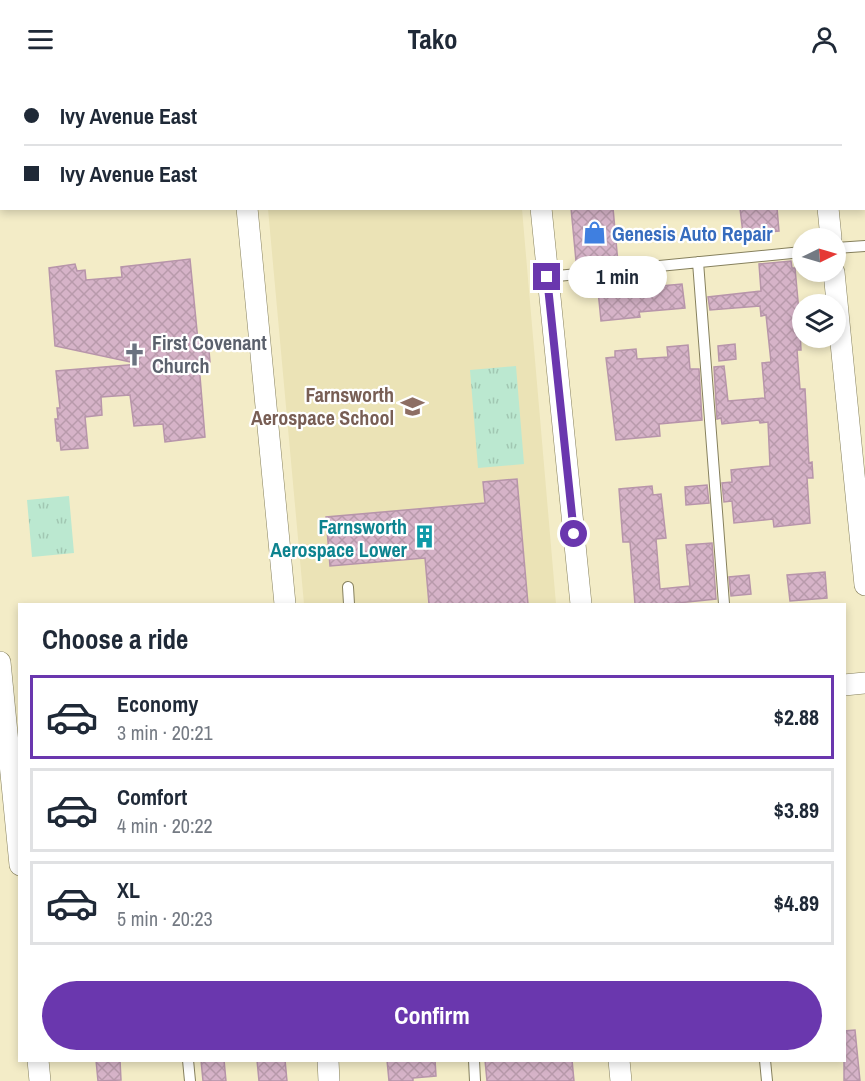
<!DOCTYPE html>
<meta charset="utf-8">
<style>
:root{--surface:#fff;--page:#f2f2f3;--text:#1f2937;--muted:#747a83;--line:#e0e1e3;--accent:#6a37ae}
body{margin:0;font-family:"Archivo Narrow",sans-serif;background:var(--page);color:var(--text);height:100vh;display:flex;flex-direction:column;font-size:22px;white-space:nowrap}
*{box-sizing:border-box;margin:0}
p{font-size:20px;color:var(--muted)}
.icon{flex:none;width:33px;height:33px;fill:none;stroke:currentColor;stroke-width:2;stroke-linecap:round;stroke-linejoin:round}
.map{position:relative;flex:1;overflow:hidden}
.details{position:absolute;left:18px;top:525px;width:828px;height:459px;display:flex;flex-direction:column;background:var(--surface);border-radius:0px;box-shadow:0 3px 9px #0003}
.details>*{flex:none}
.hud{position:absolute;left:0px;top:0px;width:866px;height:132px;box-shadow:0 3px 9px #0003;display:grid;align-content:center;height:132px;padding:0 24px;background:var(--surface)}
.needle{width:39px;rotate:85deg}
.fabs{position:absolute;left:792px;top:150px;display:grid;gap:12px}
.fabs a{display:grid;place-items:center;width:54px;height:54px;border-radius:50%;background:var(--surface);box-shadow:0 3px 9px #0003;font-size:30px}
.end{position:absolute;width:27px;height:27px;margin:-14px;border:8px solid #6a37ae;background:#fff;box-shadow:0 0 0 3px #fff}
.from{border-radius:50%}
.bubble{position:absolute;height:42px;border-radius:21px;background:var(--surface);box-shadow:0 3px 9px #0003;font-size:20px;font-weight:700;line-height:42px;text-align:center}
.hud b{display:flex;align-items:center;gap:21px;height:57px;font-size:22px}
.hud b+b{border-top:2px solid var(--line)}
.hud i{width:15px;height:15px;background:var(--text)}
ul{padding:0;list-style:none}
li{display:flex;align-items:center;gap:18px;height:84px;margin:0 12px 9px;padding:0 12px;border:3px solid var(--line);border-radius:0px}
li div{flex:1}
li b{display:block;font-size:22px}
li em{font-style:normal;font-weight:700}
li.current{border-color:var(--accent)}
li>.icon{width:54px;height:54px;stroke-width:1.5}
h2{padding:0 24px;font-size:27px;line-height:72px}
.primary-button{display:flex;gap:12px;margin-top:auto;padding:12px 24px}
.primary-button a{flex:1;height:69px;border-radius:36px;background:var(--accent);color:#fff;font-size:24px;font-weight:700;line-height:69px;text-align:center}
header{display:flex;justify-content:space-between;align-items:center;height:78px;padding:0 24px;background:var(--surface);font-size:27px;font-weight:700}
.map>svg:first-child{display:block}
.built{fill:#ebe3b6}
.park{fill:url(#park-tufts)}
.building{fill:url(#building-cross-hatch);stroke:#b795aa;stroke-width:1.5}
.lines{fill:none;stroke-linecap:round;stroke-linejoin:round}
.lane-casing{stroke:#86805d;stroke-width:12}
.street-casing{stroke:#86805d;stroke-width:22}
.primary-casing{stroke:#86805d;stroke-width:34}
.lane{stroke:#fff;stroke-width:10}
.street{stroke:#fff;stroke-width:21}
.primary{stroke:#fff;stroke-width:33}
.route{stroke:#6a37ae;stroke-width:8}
.labels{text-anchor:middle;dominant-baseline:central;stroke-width:4.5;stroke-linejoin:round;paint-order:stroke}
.shop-label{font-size:20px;font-weight:bold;fill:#366cbe;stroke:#fff;text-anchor:start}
.worship-label{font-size:20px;font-weight:bold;fill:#5b616d;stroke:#fff;text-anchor:start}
.education-label{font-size:20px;font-weight:bold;fill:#785e54;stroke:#fff;text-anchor:end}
.culture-label{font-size:20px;font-weight:bold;fill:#0d838f;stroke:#fff;text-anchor:end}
</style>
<header><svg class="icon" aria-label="menu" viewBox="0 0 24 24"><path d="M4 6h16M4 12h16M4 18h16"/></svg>Tako<svg class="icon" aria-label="person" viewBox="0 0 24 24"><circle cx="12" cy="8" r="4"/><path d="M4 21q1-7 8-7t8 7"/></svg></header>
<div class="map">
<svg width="865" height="1003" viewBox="0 0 865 1003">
<defs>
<pattern id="park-tufts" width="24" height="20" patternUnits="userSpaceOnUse" patternTransform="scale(1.5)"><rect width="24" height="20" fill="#bbe8d0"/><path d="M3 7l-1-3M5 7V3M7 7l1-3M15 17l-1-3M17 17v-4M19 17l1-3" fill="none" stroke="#a1c7b2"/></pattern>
<pattern id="building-cross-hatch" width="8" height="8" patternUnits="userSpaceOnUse" patternTransform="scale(1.5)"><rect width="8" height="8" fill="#d6b3c8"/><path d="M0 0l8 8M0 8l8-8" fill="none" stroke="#b89aab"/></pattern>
</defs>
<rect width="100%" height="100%" fill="#f3ecc7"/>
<path class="built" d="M 390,0 L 760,0 L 760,1 L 390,2 Z
M 268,131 L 522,131 L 556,526 L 304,526 Z"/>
<path class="park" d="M 516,288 L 524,386 L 478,390 L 470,292 Z
M 69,418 L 74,475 L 32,479 L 27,422 Z"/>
<path class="building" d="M 571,130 L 613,130 L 618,185 L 596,187 L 595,181 L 576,183 Z
M 740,130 L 777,130 L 779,153 L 743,156 Z
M 190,181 L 198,263 L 208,262 L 210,284 L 199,286 L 205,359 L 165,364 L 163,346 L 134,348 L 130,317 L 101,319 L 102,337 L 85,339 L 88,370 L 61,372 L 60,363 L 57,363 L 55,341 L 58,341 L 57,330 L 60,330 L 56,293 L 140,286 L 55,268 L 49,190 L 75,186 L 77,193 L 85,192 L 86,202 L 122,199 L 121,189 Z
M 791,183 L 792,190 L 795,190 L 799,234 L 801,272 L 797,272 L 800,311 L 805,311 L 809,385 L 812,384 L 813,400 L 807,400 L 810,445 L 774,449 L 773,441 L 734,445 L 732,423 L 724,424 L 722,405 L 732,404 L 731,392 L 770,388 L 768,344 L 760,345 L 759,342 L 722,346 L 721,340 L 717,341 L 714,289 L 724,288 L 728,323 L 765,320 L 762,285 L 771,284 L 766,237 L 761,238 L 760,228 L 710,232 L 708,219 L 761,213 L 759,186 Z
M 619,199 L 620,206 L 636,205 L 637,210 L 682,206 L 685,230 L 639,234 L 640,239 L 601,243 L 597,202 Z
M 735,266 L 736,281 L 719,283 L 718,268 Z
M 688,267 L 690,291 L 699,291 L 702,342 L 659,346 L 660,358 L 616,362 L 606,280 L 615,279 L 615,273 L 636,271 L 637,281 L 668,279 L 667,269 Z
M 517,401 L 528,526 L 429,526 L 425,480 L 330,488 L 326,439 L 485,425 L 483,404 Z
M 707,407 L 709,425 L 686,427 L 685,409 Z
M 652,408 L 653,417 L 661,416 L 666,460 L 656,461 L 660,511 L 690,508 L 686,467 L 712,465 L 716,521 L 668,526 L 635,526 L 630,464 L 623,464 L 619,411 Z
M 825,494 L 827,520 L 790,523 L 787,497 Z
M 749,497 L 751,516 L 731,518 L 729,499 Z
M 855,952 L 860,1003 L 844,1003 L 844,953 Z
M 96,982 L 120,982 L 121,1002 L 98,1003 Z
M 201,982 L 224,982 L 226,1003 L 203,1003 Z
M 257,982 L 285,982 L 287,1003 L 259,1003 Z
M 387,982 L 435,982 L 436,998 L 413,1000 L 413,1003 L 389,1003 Z
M 485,982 L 572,982 L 574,1003 L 487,1003 Z"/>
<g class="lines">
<defs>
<path id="lane" d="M 93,0 L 93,2
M 309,0 L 309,2
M 424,0 L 424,2
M 474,0 L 474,2
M 529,0 L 529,2
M 745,0 L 745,2
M 836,170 L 865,168
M 698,184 L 724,526
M 547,199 L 802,174
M 348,509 L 349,526
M 188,982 L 190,1003
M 474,982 L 475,1003
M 765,982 L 767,1003"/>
<path id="street" d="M 235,0 L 235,2
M 247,130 L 285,526
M 541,130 L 581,526
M 828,130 L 831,160
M 834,194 L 865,507
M 0,584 L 20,787
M 844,607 L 865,605
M 38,982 L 40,1003
M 328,982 L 329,1003
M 619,982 L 621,1003"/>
<path id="primary" d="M 864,21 L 865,20
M 0,101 L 2,100"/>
</defs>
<use href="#lane" class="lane-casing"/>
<use href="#street" class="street-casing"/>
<use href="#primary" class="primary-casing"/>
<use href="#lane" class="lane"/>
<use href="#street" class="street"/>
<use href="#primary" class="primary"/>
</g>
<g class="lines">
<path class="route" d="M 547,199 L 574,456"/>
</g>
<defs>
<symbol id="shop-bare" viewBox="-9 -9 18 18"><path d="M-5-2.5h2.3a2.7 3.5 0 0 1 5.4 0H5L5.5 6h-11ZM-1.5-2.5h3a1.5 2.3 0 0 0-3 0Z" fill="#3f7fe0" stroke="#fff" stroke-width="2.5" paint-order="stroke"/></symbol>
<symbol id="church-bare" viewBox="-9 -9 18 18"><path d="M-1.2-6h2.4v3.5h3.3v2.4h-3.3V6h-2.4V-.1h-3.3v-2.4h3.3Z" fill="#6b7280" stroke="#fff" stroke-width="2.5" paint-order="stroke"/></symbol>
<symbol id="school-bare" viewBox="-9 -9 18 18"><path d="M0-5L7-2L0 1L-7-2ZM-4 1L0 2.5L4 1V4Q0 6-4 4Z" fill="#8d6e63" stroke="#fff" stroke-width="2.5" paint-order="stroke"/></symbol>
<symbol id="building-bare" viewBox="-9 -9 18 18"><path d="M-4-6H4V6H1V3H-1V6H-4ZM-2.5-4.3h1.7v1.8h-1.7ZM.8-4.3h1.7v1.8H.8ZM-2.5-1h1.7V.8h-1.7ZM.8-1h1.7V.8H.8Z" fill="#0f9aa8" stroke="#fff" stroke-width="2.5" paint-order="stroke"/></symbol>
</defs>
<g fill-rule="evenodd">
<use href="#shop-bare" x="578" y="138" width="33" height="33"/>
<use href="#church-bare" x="118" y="260" width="33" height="33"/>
<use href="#school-bare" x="396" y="312" width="33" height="33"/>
<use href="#building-bare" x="408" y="442" width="33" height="33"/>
</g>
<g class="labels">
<g class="shop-label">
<text x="612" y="155">Genesis Auto Repair</text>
</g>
<g class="worship-label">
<text x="152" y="264">First Covenant<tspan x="152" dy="23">Church</tspan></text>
</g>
<g class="education-label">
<text x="394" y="316">Farnsworth<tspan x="394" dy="23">Aerospace School</tspan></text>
</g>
<g class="culture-label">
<text x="407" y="448">Farnsworth<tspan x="407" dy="23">Aerospace Lower</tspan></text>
</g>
</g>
</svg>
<div class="fabs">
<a><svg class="needle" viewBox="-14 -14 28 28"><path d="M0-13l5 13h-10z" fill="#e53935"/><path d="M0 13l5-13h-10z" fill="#747a83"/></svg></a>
<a><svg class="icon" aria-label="layers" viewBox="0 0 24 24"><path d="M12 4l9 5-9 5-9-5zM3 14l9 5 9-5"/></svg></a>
</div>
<i class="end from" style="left:574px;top:456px"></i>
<i class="end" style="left:547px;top:199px"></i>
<div class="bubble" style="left:568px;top:178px;width:99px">1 min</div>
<div class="hud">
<b><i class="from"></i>Ivy Avenue East</b>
<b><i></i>Ivy Avenue East</b>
</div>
<section class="details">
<h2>Choose a ride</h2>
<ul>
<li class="current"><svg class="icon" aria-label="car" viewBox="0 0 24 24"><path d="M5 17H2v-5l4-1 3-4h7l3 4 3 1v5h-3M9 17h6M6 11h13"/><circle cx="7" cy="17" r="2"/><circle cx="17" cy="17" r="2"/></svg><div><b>Economy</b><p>3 min · 20:21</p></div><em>$2.88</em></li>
<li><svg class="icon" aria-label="car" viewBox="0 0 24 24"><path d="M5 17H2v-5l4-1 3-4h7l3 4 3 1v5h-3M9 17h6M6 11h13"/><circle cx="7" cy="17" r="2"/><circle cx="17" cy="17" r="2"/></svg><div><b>Comfort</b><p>4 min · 20:22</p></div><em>$3.89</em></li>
<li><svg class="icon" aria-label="car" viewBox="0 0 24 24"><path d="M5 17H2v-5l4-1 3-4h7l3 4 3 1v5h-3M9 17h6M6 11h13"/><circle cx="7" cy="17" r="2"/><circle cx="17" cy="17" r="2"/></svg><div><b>XL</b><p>5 min · 20:23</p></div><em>$4.89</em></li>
</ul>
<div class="primary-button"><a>Confirm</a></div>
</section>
</div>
